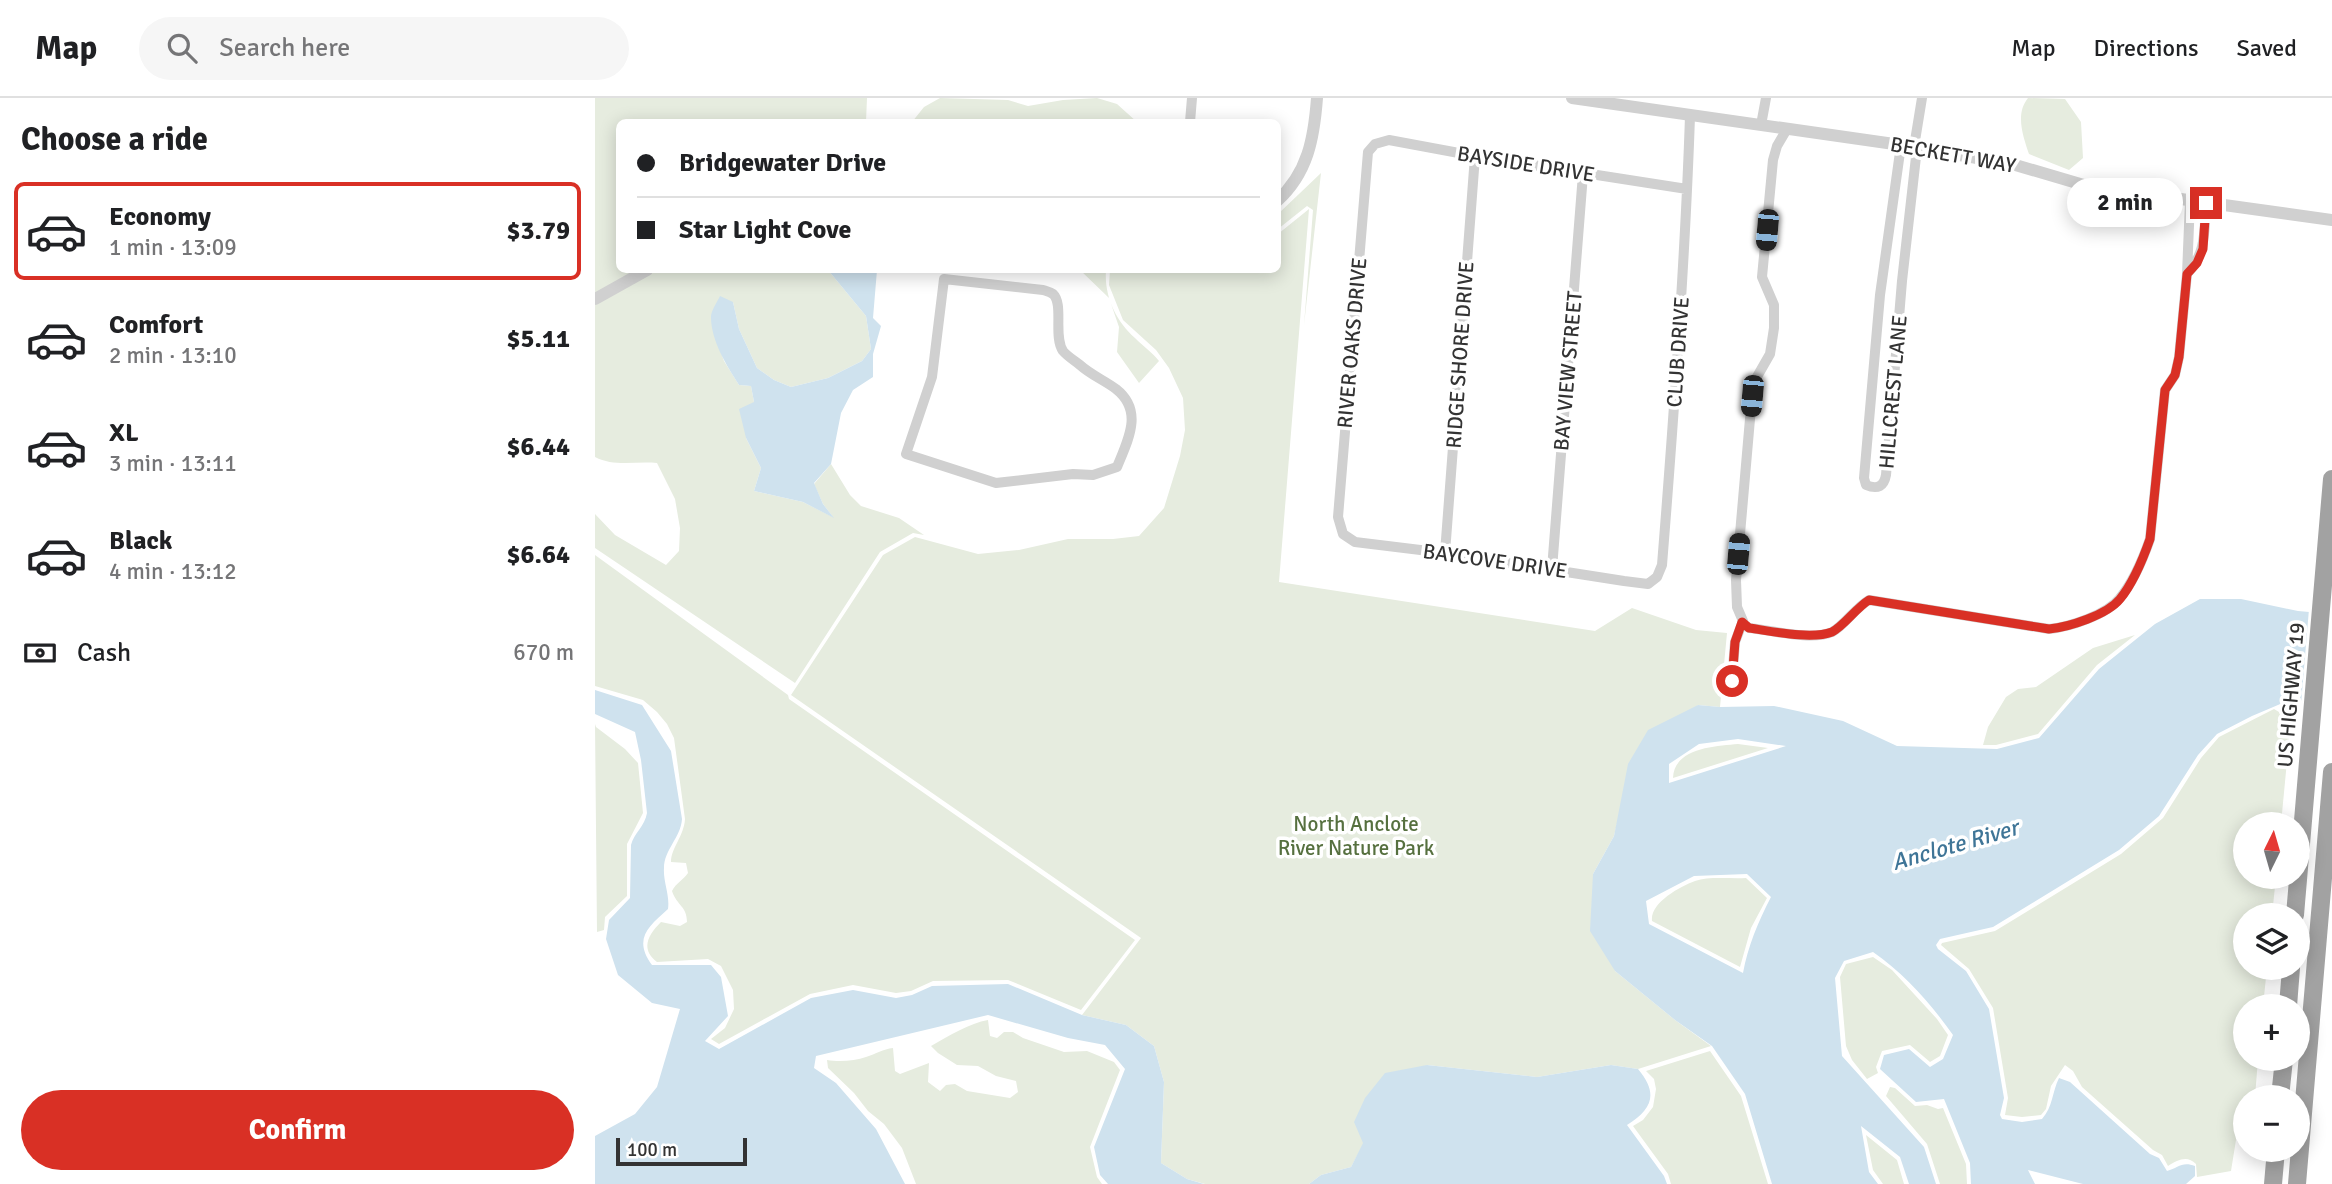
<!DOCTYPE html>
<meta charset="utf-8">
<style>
:root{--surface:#fff;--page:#f6f6f6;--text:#202124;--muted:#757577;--line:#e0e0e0;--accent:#d93025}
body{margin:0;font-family:Signika,sans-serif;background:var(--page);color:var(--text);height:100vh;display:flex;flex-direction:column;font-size:26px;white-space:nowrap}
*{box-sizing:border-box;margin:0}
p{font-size:23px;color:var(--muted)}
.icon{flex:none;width:38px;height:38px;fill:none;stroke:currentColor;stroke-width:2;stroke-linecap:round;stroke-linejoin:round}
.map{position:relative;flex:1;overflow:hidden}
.drawer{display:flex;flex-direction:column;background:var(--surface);width:595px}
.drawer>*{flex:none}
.guide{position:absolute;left:21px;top:21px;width:665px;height:154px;border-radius:10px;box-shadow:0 4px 18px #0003;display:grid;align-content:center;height:154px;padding:0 21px;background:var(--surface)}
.needle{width:46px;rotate:5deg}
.controls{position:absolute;left:1638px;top:714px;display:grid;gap:14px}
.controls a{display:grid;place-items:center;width:77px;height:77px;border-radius:50%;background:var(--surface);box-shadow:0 4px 18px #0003;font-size:35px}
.scale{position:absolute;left:21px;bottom:18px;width:131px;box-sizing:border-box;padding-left:7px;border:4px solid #333;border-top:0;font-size:19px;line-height:24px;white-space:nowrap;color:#333;-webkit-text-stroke:5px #fff;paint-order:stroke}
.end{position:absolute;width:32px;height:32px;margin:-16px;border:9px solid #d93025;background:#fff;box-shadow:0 0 0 4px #fff}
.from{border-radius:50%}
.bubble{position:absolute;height:49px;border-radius:24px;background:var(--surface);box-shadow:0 4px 18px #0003;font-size:23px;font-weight:800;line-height:49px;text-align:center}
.car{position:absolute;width:21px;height:42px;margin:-21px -10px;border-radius:9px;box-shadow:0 0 5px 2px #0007;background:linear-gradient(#222 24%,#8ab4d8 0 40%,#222 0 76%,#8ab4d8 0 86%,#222 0)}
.guide b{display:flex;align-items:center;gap:24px;height:66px;font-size:26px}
.guide b+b{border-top:2px solid var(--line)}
.guide i{width:18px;height:18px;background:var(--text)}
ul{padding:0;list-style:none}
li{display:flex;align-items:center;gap:21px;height:98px;margin:0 14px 10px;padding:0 7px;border:4px solid transparent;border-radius:10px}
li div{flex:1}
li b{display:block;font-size:26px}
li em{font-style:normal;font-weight:800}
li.on{border-color:var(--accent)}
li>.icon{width:63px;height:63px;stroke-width:1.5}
h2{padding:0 21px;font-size:32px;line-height:84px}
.pay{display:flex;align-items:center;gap:18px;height:77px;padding:0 21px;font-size:26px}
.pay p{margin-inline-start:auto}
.cta{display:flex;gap:14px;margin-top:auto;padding:14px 21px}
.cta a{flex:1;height:80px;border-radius:42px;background:var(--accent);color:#fff;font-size:28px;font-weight:800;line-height:80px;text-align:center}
header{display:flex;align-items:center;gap:42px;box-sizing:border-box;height:98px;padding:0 35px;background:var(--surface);border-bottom:2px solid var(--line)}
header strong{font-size:33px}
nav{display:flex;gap:38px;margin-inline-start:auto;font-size:24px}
.search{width:490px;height:63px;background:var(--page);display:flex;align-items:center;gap:18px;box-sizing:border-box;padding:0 24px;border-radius:38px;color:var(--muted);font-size:26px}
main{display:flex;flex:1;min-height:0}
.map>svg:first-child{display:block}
.green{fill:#e6ecdf}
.water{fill:#cfe2ee;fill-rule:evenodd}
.pier{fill:#fff}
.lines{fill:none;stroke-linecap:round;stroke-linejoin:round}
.minor{stroke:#d0d0d0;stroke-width:10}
.tertiary{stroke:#d0d0d0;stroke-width:12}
.trunk{stroke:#a2a2a2;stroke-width:18}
.route{stroke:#d93025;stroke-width:9}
.labels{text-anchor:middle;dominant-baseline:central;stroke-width:7;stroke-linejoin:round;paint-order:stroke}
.street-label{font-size:21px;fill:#333;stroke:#fff}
.park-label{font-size:21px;fill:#56703f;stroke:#fff}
.water-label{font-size:23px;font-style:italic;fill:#3f7597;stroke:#fff}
</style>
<header>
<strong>Map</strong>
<div class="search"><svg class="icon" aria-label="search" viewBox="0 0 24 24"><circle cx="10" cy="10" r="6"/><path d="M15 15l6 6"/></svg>Search here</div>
<nav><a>Map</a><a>Directions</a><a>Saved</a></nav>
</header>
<main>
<section class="drawer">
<h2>Choose a ride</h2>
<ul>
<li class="on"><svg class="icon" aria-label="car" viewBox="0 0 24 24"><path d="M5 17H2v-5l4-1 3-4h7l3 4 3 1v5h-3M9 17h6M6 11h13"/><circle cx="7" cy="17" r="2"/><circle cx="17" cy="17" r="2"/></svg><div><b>Economy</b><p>1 min · 13:09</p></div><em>$3.79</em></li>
<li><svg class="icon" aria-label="car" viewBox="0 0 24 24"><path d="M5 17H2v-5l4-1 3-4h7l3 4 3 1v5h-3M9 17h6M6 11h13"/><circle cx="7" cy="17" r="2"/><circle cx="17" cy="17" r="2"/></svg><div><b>Comfort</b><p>2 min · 13:10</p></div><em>$5.11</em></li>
<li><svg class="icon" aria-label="car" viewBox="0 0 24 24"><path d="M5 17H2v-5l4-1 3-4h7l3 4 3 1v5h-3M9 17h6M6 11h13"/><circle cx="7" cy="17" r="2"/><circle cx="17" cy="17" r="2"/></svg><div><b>XL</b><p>3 min · 13:11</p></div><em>$6.44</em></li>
<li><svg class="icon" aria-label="car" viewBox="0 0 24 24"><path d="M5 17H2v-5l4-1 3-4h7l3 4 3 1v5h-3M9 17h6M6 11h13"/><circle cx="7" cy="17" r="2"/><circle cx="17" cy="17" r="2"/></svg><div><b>Black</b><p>4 min · 13:12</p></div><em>$6.64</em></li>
</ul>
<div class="pay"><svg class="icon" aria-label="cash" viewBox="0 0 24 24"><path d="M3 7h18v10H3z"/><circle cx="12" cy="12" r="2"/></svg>Cash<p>670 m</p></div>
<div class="cta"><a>Confirm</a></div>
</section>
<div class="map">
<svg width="1737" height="1086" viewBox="0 0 1737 1086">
<rect width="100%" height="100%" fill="#fff"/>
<path class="green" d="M 0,0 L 272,0 L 271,24 L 24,24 L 24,172 L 42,172 L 0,196 Z
M 345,0 L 413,2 L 433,8 L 468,2 L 502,0 L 522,6 L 542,24 L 317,24 L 329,9 Z
M 1433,0 L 1470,1 L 1486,24 L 1488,60 L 1474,72 L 1434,56 C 1428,38 1420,16 1433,0 Z
M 726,75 L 709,227 L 718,112 L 712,108 L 683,131 L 683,116 Z
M 714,111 L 684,484 L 1000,533 L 1037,510 L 1101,532 L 1132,535 L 1125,609 L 1103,607 L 1025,713 L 1019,738 L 998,776 L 1020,873 L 1080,922 L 1116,948 L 1043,971 L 1016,967 L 942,979 L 832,967 L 769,1045 L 756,1069 L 726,1077 L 714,1086 L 610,1086 L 592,1081 L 566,1065 L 569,984 L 559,948 L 531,927 L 487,917 L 546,840 L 196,597 L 288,457 L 320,439 L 383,456 L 424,452 L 473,441 L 518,441 L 544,438 L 569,410 L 585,358 L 590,332 L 588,300 L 574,270 L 561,252 L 528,222 L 514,187 L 515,172 L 682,172 L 683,136 Z
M 62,172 L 233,172 L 271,218 L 276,251 L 267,263 L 233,280 L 196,289 L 179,282 L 162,270 L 144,231 L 138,204 L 119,235 L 129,263 L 144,287 L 156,288 L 159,304 L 151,340 L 166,370 L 159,393 L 208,404 L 238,419 L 228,406 L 219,386 L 236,366 L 255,397 L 266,408 L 304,420 L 329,437 L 318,435 L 285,454 L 200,585 L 0,450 L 0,416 L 20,437 L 71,467 L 84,453 L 85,430 L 80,401 L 62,365 C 40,363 19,369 0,359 L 0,207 Z
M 485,172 L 511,172 C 509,198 521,223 540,240 C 548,248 557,254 564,263 L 544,285 L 522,254 L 524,229 L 514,200 Z
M 0,457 L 193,597 L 194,601 L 540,842 L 486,912 L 413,882 L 338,883 L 316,893 L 301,895 L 258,887 L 215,896 L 124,946 L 116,941 L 130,930 L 139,911 L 138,892 L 126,868 L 113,861 L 62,864 C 45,851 53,837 66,824 L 85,828 L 92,824 C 92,808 82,808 77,793 C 81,785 88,782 93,775 L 91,765 L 76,764 C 76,750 89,738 90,721 L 79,640 L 72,626 L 62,614 L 48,602 L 0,588 Z
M 1540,537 L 1502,567 L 1443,636 L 1401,647 L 1388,647 L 1393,629 L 1411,599 L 1423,591 L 1441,589 L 1498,550 Z
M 1679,611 L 1696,621 L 1686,726 L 1650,726 L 1650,779 L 1681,779 L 1677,817 L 1650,817 L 1650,870 L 1672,870 L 1668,908 L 1650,908 L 1650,961 L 1663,961 L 1660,999 L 1650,999 L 1650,1014 L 1645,1017 L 1636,1073 L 1602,1079 L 1601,1066 C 1592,1057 1583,1062 1573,1068 L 1567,1057 L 1558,1052 L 1487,989 L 1478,973 L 1470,967 L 1456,988 L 1451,1011 L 1446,1017 L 1427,1019 L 1410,1017 L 1413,1000 L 1398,910 L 1374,871 L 1346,847 L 1347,845 L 1400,833 L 1526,756 L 1568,720 L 1606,660 L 1624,639 Z
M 0,626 L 1,629 L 30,651 L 43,665 L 48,715 L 32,746 L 32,798 L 10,819 L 9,832 L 2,834 Z
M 1143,646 L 1173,650 L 1078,680 C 1079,650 1120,648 1143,646 Z
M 1151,780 L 1172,800 L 1156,830 L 1145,869 L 1057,823 C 1055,805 1084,789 1100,783 C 1114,778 1135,781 1151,780 Z
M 1278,859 L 1297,872 L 1342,921 L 1353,937 L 1345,958 L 1335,964 L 1315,947 L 1287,953 L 1281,969 L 1283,975 L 1272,981 L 1257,962 L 1251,948 L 1245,879 L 1251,866 Z
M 393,922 L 395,938 L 402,940 L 409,934 L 418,934 L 428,940 L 469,954 L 492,953 L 519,964 L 525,972 L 495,1049 L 502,1079 L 507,1086 L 321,1086 L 307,1050 L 289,1026 L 273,1013 L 259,995 L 233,970 L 232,962 C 244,964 260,963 271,959 C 281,956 288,951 298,950 L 300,973 L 305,976 L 334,965 L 333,984 L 345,993 L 351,987 L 360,986 L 372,993 L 415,1000 L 423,994 L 421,983 L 401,978 L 383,968 L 362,967 L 343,955 L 336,948 C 353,938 375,925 393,922 Z
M 1115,953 L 1146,998 L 1173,1086 L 1076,1086 L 1073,1076 L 1038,1028 L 1048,1022 L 1058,1009 L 1061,991 L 1059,981 L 1051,973 Z
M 1295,989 L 1300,990 L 1320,1008 L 1332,1007 L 1343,1011 L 1348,1010 L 1371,1066 L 1372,1086 L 1345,1086 L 1332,1046 L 1291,998 Z
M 1271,1037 L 1302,1062 L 1309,1086 L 1288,1086 L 1278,1072 Z"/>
<path class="water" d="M 233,172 L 282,172 L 278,220 L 286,228 L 278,256 L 278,279 L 258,292 L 246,315 L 236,366 L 219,385 L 228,406 L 239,420 L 208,404 L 159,393 L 166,370 L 151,340 L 144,311 L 159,304 L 156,288 L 144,287 C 132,268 116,243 116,219 C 116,213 122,204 125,198 L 138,204 L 144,231 L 162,270 L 179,282 L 196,289 L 233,280 L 267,263 L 276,251 L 271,218 Z
M 1605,501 L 1646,501 L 1703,513 L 1737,516 L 1737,607 L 1697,601 L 1657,618 L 1622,636 L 1603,657 L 1564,718 L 1524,752 L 1398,829 L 1345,841 L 1341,847 L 1343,851 L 1371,873 L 1394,911 L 1409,1000 L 1405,1017 L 1407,1021 L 1427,1024 L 1447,1021 C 1458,1009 1457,994 1464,980 L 1475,984 L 1555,1056 L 1564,1060 L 1572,1073 C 1583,1070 1587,1063 1600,1068 L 1600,1078 L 1591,1086 L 1488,1086 L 1433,1072 L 1440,1086 L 1376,1086 L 1375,1065 L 1349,1001 L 1321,1004 L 1285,971 L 1289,957 L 1314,951 L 1335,969 L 1348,961 L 1358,937 C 1336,906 1310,876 1278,854 L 1249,863 L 1240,880 L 1247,958 L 1329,1049 L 1341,1086 L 1314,1086 L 1305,1059 L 1266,1028 L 1274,1074 L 1283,1086 L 1177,1086 L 1150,996 L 1117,948 L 1080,922 L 1020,873 L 995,833 L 998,776 L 1019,738 L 1033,666 L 1053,632 L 1103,607 L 1125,609 L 1179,608 L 1248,623 L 1302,648 L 1402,651 L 1444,640 L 1504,571 L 1560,526 ZM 1143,641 L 1191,648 L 1074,685 L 1074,666 L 1104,646 ZM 1152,776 L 1176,799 C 1163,824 1153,848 1148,875 L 1054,826 L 1051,803 L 1099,778 Z
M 0,592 L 47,607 L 76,653 L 87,721 C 86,739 69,752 69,770 C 68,784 75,797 73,811 C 53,829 38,841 57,867 L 116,867 L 126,879 L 133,918 L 110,943 L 124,951 L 216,900 L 258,892 L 301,900 L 317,897 L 337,888 L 413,886 L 487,917 L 531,927 L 559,948 L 569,984 L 566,1065 L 592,1081 L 609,1086 L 513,1086 L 505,1077 L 499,1049 L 530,971 L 510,947 L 473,940 L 393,917 L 221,958 L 219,970 L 241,985 L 281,1031 L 310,1086 L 0,1086 L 0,1038 L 40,1016 L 62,989 L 85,911 L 57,905 L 23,877 L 11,841 L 14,822 L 35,800 L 36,747 C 39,735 50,728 52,715 L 46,662 L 40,634 L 0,616 Z
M 832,967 L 942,979 L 1016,967 L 1043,971 C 1064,996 1057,1011 1032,1027 L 1069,1078 L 1072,1086 L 714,1086 L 726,1077 L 756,1069 L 768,1045 L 759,1024 L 770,1000 L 790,975 Z"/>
<path class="pier" d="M 1714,511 L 1737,512 L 1737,610 L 1706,606 Z"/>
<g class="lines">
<path class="minor" d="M 595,24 L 597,0
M 1166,27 L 1171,0
M 1306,47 L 1285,197 L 1269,380 L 1271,387 C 1283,392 1289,388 1291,377 L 1307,183 L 1322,50
M 1319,49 L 1327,0
M 1092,91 L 880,58 L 794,42 L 780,46 L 773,54 L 743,419 L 748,436 L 760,444 L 850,455 L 1029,483 L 1053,486 L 1062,479 L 1067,467 C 1079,317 1090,168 1095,18
M 1592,176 C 1612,154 1609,133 1611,105
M 349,181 L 448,192 C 451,193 455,194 458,196 C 469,206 458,239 468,253 C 472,258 480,263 485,267 C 496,277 509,282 521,291 C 549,313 533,342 522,369 L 498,377 L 478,376 L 401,385 L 311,356 L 337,279 Z
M 850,455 L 880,58
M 957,471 L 988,76
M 1147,525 L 1154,530 C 1176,532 1216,543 1237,534 C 1249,528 1260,510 1274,502 L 1454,531 C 1474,529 1512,517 1525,500 C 1539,483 1548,461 1555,441 L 1570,292 L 1580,277 L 1584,259 L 1592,176 L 1595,103
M 1137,583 L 1140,544 L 1148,523 L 1142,509 L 1141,482 L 1157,298 L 1159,284 L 1175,256 L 1179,230 L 1179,207 L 1167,179 L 1178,62 L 1182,48 L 1192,31"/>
<path class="tertiary" d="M 977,0 L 1306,47 L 1417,66 L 1492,88 L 1737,122
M 682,103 C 713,75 719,40 722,0
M 0,201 L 52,172"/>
<path class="trunk" d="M 1700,817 L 1737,381
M 1693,908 L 1696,870
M 1685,999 L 1689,961
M 1678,1086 L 1681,1052
M 1702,1086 L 1737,674"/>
</g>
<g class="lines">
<path class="route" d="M 1137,583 L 1140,544 L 1147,524 L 1154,530 C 1176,533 1216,542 1237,534 C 1249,528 1261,510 1274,502 L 1454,531 C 1474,529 1512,517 1525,501 C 1539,484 1548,461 1555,441 L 1570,292 L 1580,277 L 1584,259 L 1592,176 L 1602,165 L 1608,151 L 1611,105"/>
</g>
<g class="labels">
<g class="street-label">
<text transform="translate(1358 57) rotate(10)">BECKETT WAY</text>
<text transform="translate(931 66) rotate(9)">BAYSIDE DRIVE</text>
<text transform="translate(757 245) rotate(-85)">RIVER OAKS DRIVE</text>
<text transform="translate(1083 254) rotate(-86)">CLUB DRIVE</text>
<text transform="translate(865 257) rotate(-86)">RIDGE SHORE DRIVE</text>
<text transform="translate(973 273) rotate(-85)">BAY VIEW STREET</text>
<text transform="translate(1298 294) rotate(-85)">HILLCREST LANE</text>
<text transform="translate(900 463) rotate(8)">BAYCOVE DRIVE</text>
<text transform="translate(1696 597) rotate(-85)">US HIGHWAY 19</text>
</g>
<g class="park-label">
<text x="761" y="726">North Anclote<tspan x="761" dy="24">River Nature Park</tspan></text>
</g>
<g class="water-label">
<text transform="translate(1360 747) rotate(-16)">Anclote River</text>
</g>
</g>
</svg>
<div class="controls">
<a><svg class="needle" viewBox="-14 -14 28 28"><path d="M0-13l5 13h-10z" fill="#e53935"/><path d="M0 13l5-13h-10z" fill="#757577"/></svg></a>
<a><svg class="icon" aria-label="layers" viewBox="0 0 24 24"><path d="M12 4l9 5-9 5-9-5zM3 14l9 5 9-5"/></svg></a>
<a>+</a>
<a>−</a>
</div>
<div class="scale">100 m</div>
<i class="end from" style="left:1137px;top:583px"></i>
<i class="end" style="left:1611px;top:105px"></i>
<div class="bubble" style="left:1472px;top:80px;width:116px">2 min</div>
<i class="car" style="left:1172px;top:132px;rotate:185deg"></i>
<i class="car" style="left:1157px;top:298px;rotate:185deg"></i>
<i class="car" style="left:1143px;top:456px;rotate:5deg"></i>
<div class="guide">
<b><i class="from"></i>Bridgewater Drive</b>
<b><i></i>Star Light Cove</b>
</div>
</div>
</main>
